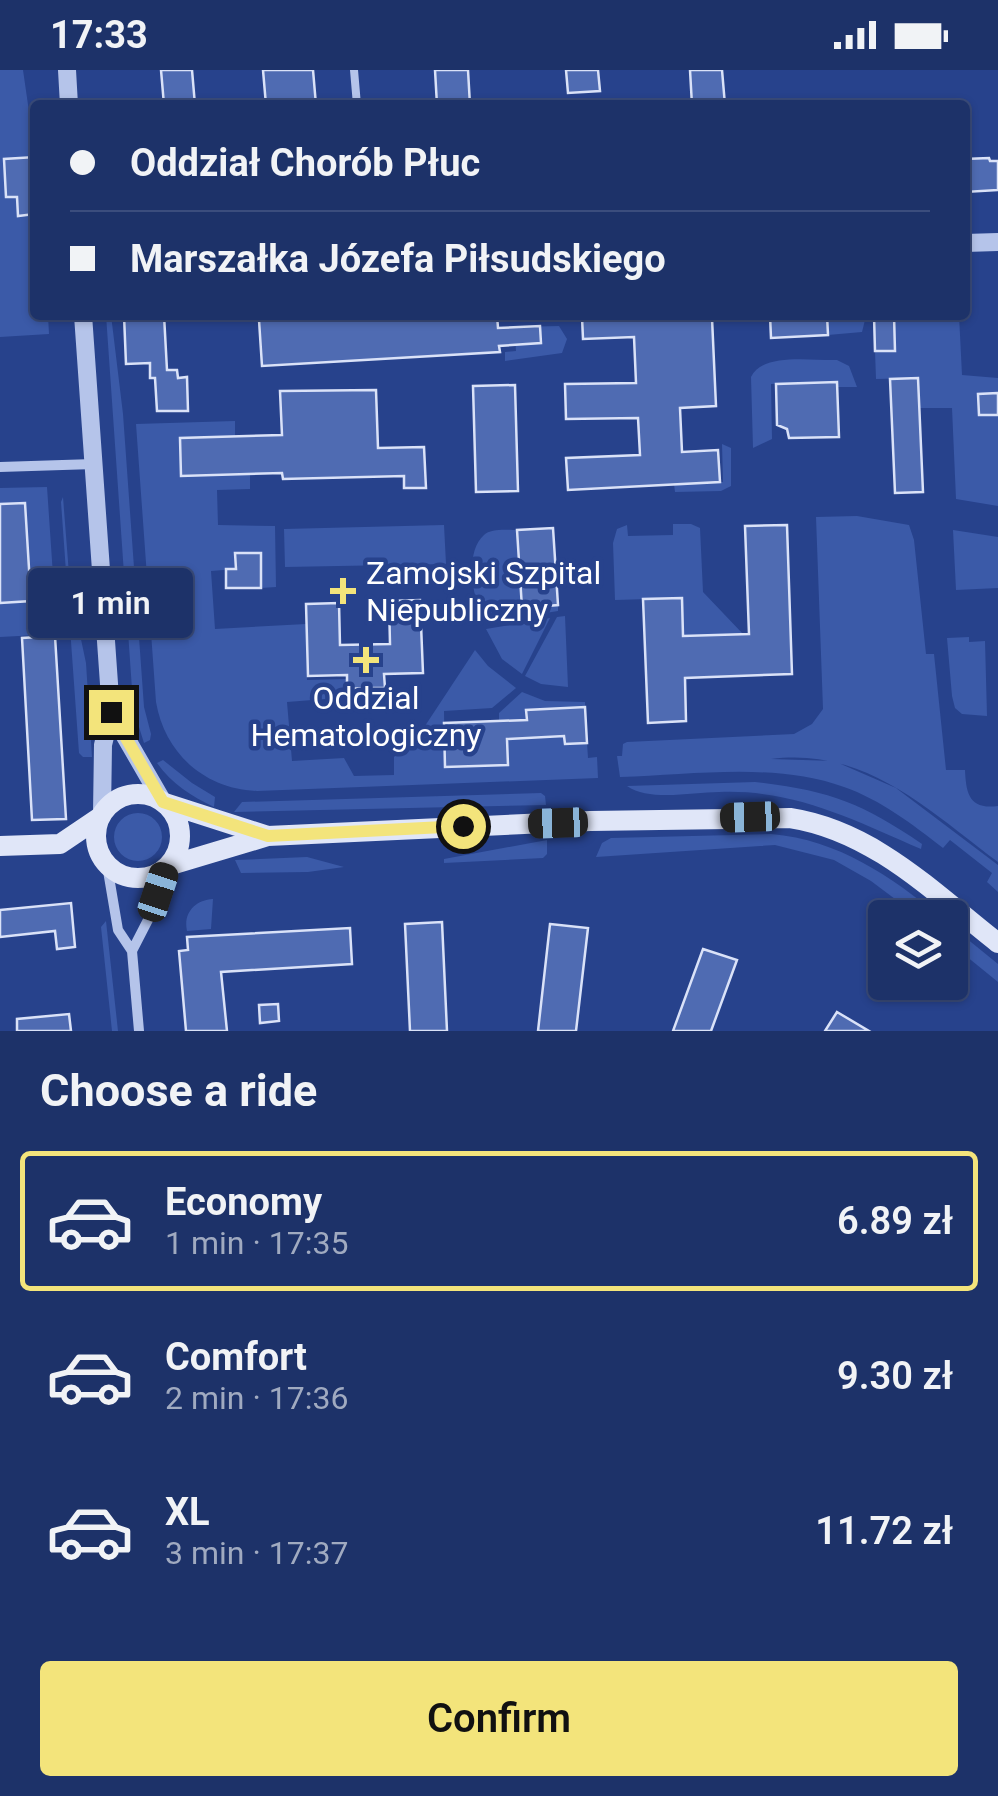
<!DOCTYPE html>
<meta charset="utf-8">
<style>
:root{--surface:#1d3269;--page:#2a3e71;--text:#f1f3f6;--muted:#a0aac0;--line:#3b4d7d;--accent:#f3e47b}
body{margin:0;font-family:Roboto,sans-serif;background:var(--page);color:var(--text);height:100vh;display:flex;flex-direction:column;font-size:38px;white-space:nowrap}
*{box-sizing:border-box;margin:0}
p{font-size:32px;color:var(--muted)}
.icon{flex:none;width:55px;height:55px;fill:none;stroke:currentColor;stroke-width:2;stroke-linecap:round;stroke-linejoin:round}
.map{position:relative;height:961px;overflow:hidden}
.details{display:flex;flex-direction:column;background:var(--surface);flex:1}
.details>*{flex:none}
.banner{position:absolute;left:30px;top:30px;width:940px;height:220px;border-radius:10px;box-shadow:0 2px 8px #0004,0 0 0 2px var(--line);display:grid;align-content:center;height:220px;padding:0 40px;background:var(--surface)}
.buttons{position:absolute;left:868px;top:830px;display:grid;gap:20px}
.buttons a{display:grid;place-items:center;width:100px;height:100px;border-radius:10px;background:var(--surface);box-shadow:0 2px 8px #0004,0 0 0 2px var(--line);font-size:50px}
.end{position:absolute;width:45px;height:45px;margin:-22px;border:12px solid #f3e47b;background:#111;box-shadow:0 0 0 5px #111}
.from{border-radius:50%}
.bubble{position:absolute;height:70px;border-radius:10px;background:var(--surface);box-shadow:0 2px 8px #0004,0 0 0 2px var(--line);font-size:32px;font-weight:600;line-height:70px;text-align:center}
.car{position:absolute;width:30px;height:60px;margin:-30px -15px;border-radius:12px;box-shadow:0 0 8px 2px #0007;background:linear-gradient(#222 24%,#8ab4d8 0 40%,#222 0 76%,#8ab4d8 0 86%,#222 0)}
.banner b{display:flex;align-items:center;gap:35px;height:95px;font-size:38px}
.banner b+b{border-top:2px solid var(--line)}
.banner i{width:25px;height:25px;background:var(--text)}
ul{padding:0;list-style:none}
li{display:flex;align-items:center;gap:30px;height:140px;margin:0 20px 15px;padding:0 20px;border:5px solid transparent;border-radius:10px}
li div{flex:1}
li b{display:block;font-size:38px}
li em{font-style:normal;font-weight:600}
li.current{border-color:var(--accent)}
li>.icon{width:90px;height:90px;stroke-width:1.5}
h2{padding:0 40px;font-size:45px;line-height:120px}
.cta{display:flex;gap:20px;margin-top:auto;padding:20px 40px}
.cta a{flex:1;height:115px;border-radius:10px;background:var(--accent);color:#111;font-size:40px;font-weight:600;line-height:115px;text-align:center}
.status{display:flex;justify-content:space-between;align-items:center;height:70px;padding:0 50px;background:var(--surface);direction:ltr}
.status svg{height:28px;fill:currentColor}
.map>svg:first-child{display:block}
.green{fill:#3b5aa8}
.building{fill:#4f6bb2;stroke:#dae2f8;stroke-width:2.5}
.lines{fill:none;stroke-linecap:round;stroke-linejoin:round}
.service{stroke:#b5c4ea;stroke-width:8}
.minor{stroke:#b5c4ea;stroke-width:10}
.tertiary{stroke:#b5c4ea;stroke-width:18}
.secondary{stroke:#e0e6f8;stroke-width:20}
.route{stroke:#f3e47b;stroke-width:12}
.poi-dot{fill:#f3e47b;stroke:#27428c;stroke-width:4}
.labels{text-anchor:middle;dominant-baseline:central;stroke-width:9;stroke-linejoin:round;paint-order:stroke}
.poi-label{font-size:32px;fill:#fff;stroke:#27428c;text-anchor:start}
</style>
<div class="status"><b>17:33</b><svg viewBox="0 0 49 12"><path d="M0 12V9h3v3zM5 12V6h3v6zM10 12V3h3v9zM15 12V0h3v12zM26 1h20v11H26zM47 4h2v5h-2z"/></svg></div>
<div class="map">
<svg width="998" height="961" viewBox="0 0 998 961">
<rect width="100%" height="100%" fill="#27428c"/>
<path class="green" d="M 0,0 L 23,0 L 35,83 L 35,245 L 48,245 L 49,264 L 0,267 Z
M 106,245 L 111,245 L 123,344 L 144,637 L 151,664 L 150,670 L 144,673 L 134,641 L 132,619 Z
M 827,245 L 874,245 L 874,246 L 866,246 L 862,262 L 828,265 Z
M 894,245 L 959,245 L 962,305 L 998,308 L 998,436 L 956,429 L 952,338 L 919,338 L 918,308 L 876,309 L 875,281 L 895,280 Z
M 559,256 L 567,269 L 562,283 L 505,291 L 505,282 L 516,281 L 514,257 Z
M 837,290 L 849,296 L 857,317 L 838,317 L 837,312 L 771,314 L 772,369 L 753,378 L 751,307 C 763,282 812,291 837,290 Z
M 235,351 L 235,367 L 180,368 L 181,405 L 250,404 L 250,419 L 217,420 L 218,455 L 275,456 L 276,517 L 261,518 L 261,483 L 236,484 L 236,499 L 211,501 L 215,559 L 306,554 L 307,610 L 346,609 L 346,620 L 357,620 L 357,631 L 350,643 L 340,643 L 338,628 L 287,632 L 292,691 L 344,688 L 354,706 L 394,705 L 394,687 L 423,659 L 475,580 L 488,596 L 516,618 L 492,638 L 444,641 L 445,697 L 508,695 L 507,652 L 499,651 L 499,643 L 522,622 L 545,631 L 585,632 L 585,637 L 527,640 L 528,667 L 564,666 L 565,674 L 587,673 L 588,688 L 597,687 L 598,708 L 257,721 C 205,719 165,684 156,632 L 136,354 Z
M 722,374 L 731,378 L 731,416 L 721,421 L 675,422 L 674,414 L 723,412 Z
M 47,417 L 57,564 L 0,567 L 0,418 Z
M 63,427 L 70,517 L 86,593 L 92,687 L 83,687 L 79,683 L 61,432 Z
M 857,446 L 909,455 L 914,470 L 926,584 L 934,584 L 946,700 L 965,700 C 966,723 969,740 998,736 L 998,792 C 927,739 865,677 771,689 L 834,691 L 896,718 L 998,795 L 998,822 L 987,812 L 992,803 L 950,770 L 943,778 C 912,754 881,730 844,717 C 774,692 693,705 620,707 L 617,686 L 622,686 L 623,674 L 627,672 L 794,664 L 812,654 L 823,639 L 816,447 Z
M 673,454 L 691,454 L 700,458 L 703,522 L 743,564 L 683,566 L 681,528 L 615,530 L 613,473 L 617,459 L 627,455 L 628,466 L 673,465 Z
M 444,455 L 446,494 L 285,497 L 284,459 Z
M 517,460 L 522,538 L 558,535 L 558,541 L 484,553 C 474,531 463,484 484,465 C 491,458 508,460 517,460 Z
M 953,460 L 998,467 L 998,518 L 956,520 Z
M 565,546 L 568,617 L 541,614 L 525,606 L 557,547 Z
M 550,548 L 522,604 L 502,589 L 486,559 Z
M 969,567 L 969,572 L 985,571 L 987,646 L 962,644 L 955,638 L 952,626 L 947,568 Z
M 163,690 L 192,713 L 215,727 L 214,737 C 191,726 172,714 157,693 Z
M 755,712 C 830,721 860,732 922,774 L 921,779 C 854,750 795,719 719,722 C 693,722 650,732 627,716 Z
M 541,723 L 545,726 L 546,735 L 234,742 L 242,732 Z
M114 767a24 24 0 1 1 48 0a24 24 0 1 1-48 0Z
M 771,764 C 839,770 890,806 941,847 L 919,847 L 871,811 L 834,790 L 775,775 L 596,787 L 602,773 L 611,768 Z
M 547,770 L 547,784 L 543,788 L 444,793 L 444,789 Z
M 307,787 L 344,797 L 308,802 L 241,803 L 235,790 Z
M 213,829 L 211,859 L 187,861 C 183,843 195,830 213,829 Z
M 106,851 L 118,961 L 112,961 L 101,857 Z
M 950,855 L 998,894 L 998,912 L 950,873 Z"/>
<path class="building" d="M 161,0 L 192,0 L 195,35 L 164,35 Z
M 263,0 L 313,0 L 316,35 L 266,35 Z
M 435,0 L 468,0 L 470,35 L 437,35 Z
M 566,0 L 598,0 L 600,21 L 568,23 Z
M 690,0 L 722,0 L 725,35 L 692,35 Z
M 35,87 L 35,144 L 18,146 L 17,127 L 6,127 L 4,89 Z
M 989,88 L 990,91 L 998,91 L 998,120 L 965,122 L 965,89 Z
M 124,245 L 164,245 L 167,300 L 177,300 L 178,308 L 187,307 L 188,341 L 157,341 L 155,308 L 150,308 L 150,293 L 126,294 Z
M 349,245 L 497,245 L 498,258 L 540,256 L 541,273 L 499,276 L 500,282 L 262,296 L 259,250 Z
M 669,245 L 670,250 L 712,248 L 716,336 L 680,338 L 682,382 L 718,380 L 720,412 L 568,420 L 566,388 L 640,385 L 638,348 L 566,349 L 565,314 L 636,313 L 634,267 L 583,269 L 582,247 Z
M 770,245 L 827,245 L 828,265 L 771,268 Z
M 874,245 L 894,245 L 895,281 L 875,281 Z
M 918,308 L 923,422 L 895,423 L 890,309 Z
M 837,312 L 839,367 L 789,368 L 787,359 L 777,355 L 776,314 Z
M 515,315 L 518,421 L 476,422 L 473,316 Z
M 376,320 L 378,378 L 424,377 L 426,418 L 404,418 L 404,406 L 283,409 L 282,403 L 181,406 L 180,368 L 282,365 L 280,321 Z
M 998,323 L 998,345 L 979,345 L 978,324 Z
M 25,433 L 31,531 L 0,533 L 0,434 Z
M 787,455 L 792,604 L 685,608 L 686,651 L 648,653 L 643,529 L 682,528 L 683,566 L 749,564 L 745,456 Z
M 553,458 L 558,535 L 522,538 L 517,460 Z
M 235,483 L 261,483 L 261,518 L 226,518 L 226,499 L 236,499 Z
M 420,530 L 423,603 L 384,604 L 385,618 L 368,618 L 347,619 L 347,605 L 308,606 L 306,534 L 339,533 L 340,575 L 390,574 L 389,531 Z
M 55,566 L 66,749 L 32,750 L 22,568 Z
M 585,637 L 587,673 L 565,674 L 564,666 L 507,669 L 508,695 L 445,697 L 444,653 L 527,650 L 526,640 Z
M 71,833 L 75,877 L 57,879 L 55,861 L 0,867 L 0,840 Z
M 442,852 L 447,961 L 410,961 L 405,854 Z
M 550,854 L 588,858 L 576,961 L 538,961 Z
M 350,858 L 352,894 L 221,902 L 227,961 L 186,961 L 179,881 L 188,880 L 187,867 Z
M 703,879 L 737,890 L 711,961 L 673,961 Z
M 278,934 L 279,951 L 260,953 L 259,935 Z
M 837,942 L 869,961 L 825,961 Z
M 69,944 L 71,961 L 17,961 L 17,949 Z"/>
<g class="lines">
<path class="service" d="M 354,0 L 357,35"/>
<path class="minor" d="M 0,397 L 94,394
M 107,795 L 118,860 L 132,881 L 139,961
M 132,881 L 150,846 L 165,798"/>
<path class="tertiary" d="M 67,0 L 69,35
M 965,173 L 998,172
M 83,245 L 111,642 L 103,675 L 102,743
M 111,642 L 163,732"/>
<path class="secondary" d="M96 766a42 42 0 1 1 84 0a42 42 0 1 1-84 0Z
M 165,733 L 268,766
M 0,776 L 60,774 L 100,747
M 168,796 L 268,766 L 590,751 L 790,748 C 874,761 934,823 998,873"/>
</g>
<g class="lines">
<path class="route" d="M 111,642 L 163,732 L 268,766 L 463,756"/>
</g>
<g class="poi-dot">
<path d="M338 506h10v10h10v10h-10v10h-10v-10h-10v-10h10z"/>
<path d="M361 575h10v10h10v10h-10v10h-10v-10h-10v-10h10z"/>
</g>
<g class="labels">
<g class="poi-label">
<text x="366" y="503">Zamojski Szpital<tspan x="366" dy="37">Niepubliczny</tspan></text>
<text x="366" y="628" text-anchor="middle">Oddzial<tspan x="366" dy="37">Hematologiczny</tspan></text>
</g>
</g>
</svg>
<div class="buttons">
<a><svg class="icon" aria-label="layers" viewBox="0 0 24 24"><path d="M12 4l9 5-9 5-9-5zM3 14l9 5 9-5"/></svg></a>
</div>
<i class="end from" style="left:463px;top:756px"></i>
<i class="end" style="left:111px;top:642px"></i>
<div class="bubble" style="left:28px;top:498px;width:165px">1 min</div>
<i class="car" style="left:750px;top:747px;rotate:268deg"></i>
<i class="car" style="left:558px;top:753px;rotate:268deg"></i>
<i class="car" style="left:158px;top:822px;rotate:18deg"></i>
<div class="banner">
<b><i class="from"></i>Oddział Chorób Płuc</b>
<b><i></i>Marszałka Józefa Piłsudskiego</b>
</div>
</div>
<section class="details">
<h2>Choose a ride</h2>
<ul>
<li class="current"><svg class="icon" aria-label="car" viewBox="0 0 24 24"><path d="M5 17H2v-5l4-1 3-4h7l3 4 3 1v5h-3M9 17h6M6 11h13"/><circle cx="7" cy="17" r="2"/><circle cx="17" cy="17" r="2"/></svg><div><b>Economy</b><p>1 min · 17:35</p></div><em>6.89 zł</em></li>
<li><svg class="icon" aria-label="car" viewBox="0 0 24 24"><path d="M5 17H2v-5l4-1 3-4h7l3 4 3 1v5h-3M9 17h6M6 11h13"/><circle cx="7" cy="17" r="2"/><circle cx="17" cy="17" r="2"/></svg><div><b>Comfort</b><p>2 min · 17:36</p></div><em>9.30 zł</em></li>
<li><svg class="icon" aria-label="car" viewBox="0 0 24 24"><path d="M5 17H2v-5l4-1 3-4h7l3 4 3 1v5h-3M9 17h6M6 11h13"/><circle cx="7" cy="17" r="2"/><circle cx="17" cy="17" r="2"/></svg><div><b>XL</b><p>3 min · 17:37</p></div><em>11.72 zł</em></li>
</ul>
<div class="cta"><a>Confirm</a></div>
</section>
